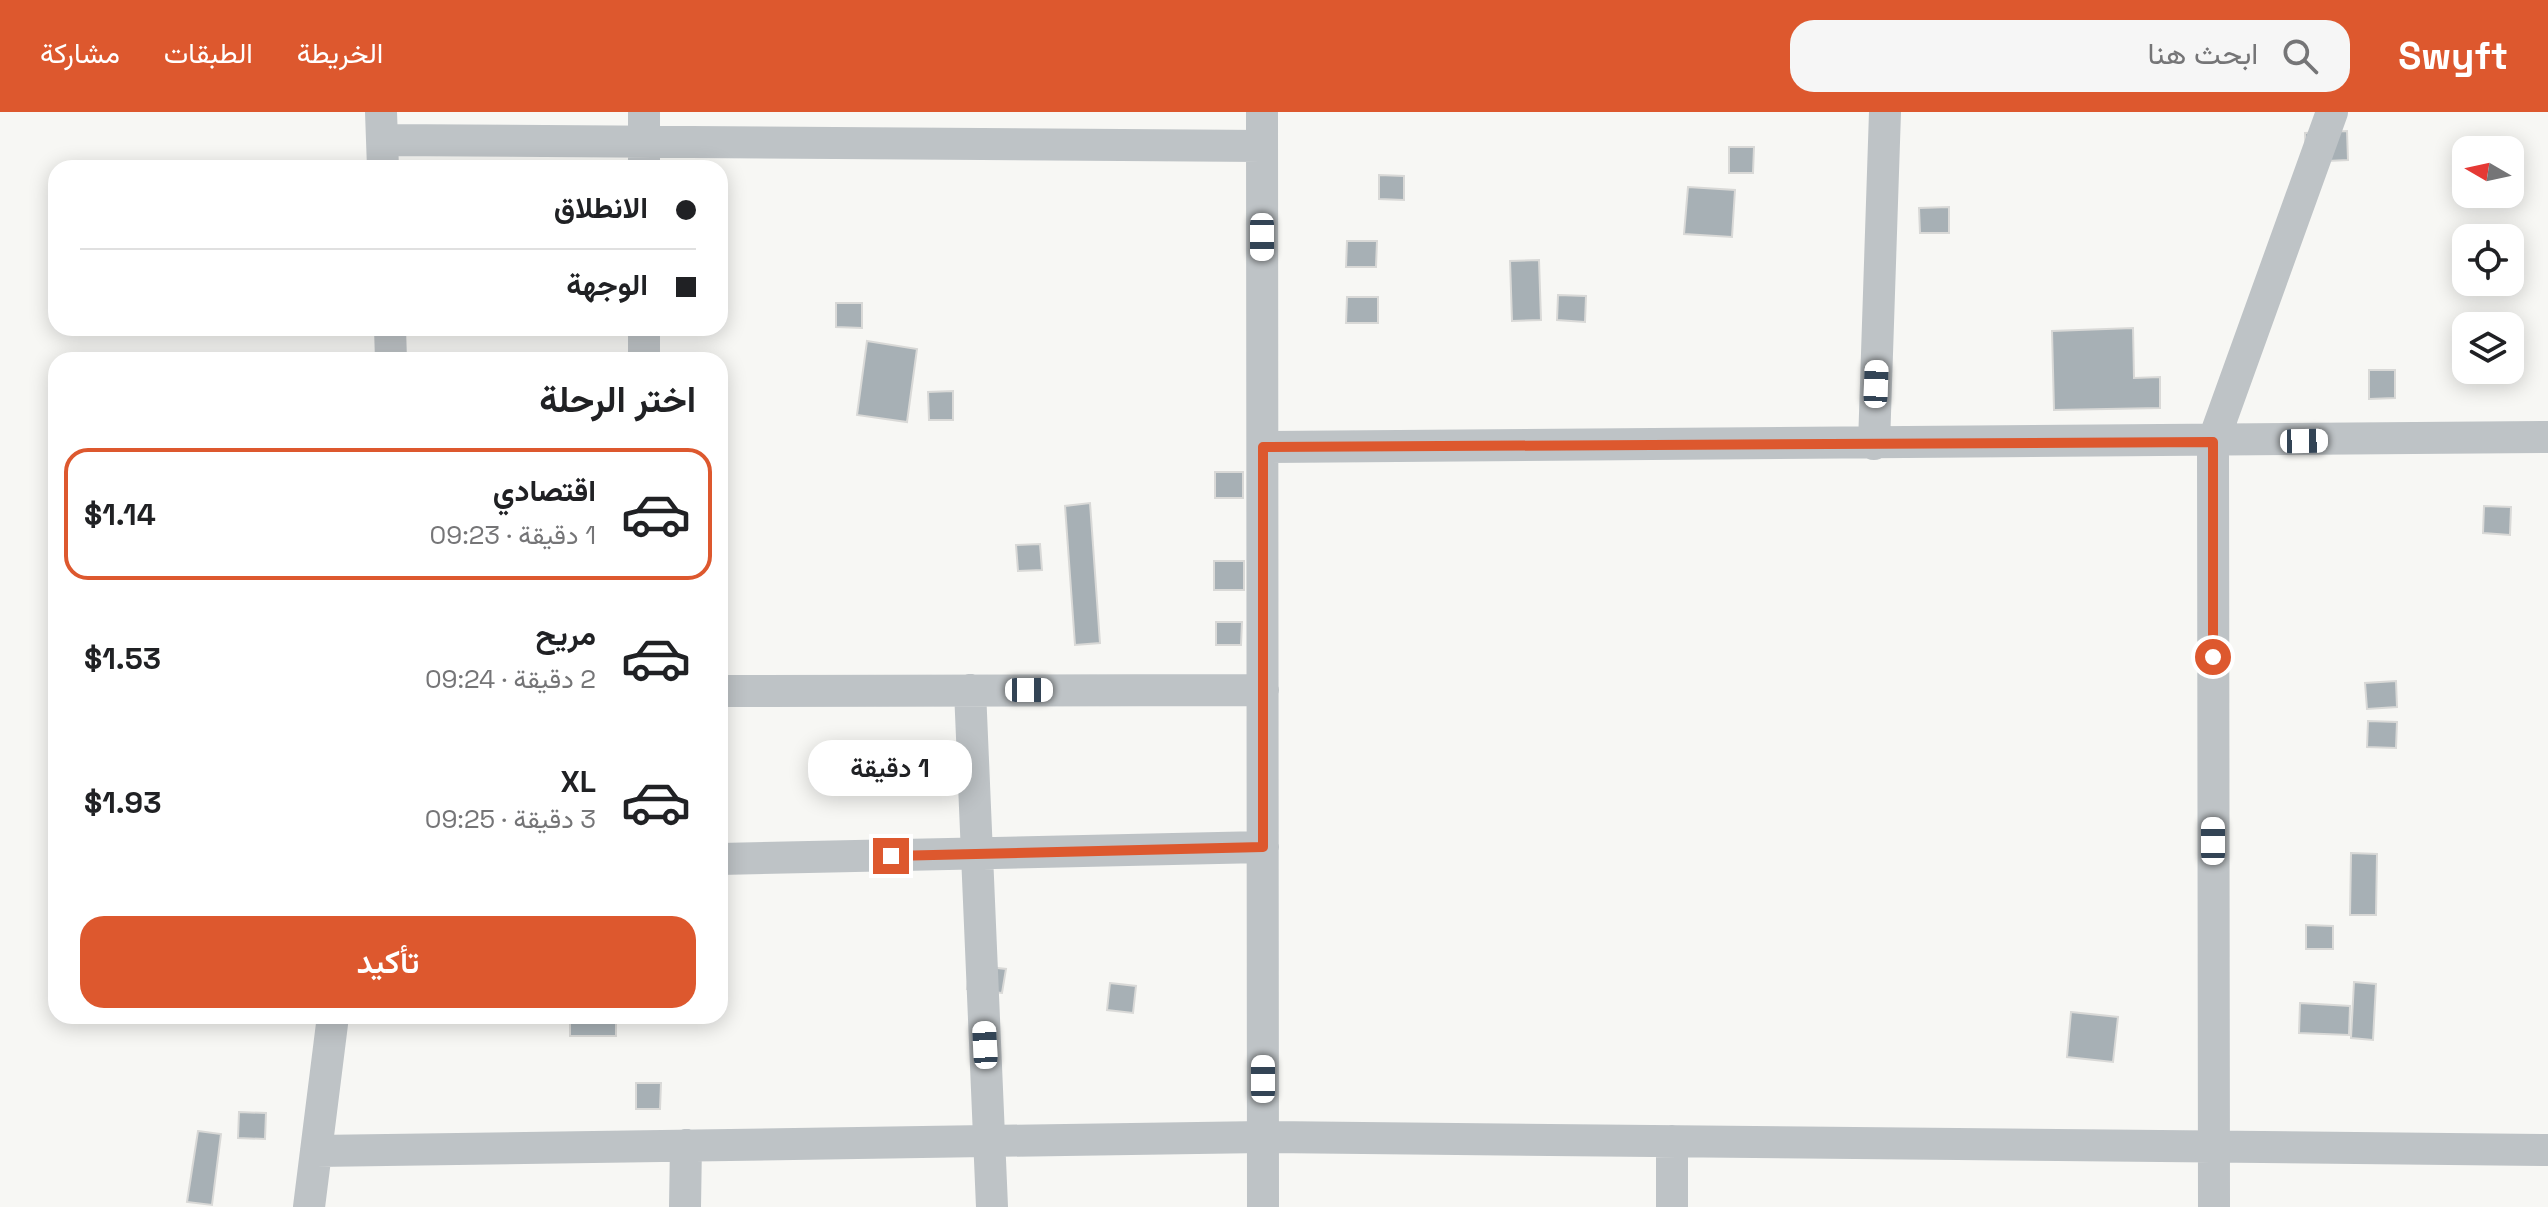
<!DOCTYPE html>
<html lang="ar">
<meta charset="utf-8">
<style>
:root{--surface:#fff;--page:#f6f6f6;--text:#202124;--muted:#757577;--line:#e0e0e0;--accent:#dd582e}
body{margin:0;font-family:"Space Grotesk",Vazirmatn,sans-serif;background:var(--page);color:var(--text);direction:rtl;height:100vh;display:flex;flex-direction:column;font-size:30px;white-space:nowrap}
*{box-sizing:border-box;margin:0}
p{font-size:26px;color:var(--muted)}
.icon{flex:none;width:44px;height:44px;fill:none;stroke:currentColor;stroke-width:2;stroke-linecap:round;stroke-linejoin:round}
.map{position:relative;flex:1;overflow:hidden;direction:ltr}
.side{position:absolute;left:48px;top:240px;width:680px;height:672px;display:flex;flex-direction:column;background:var(--surface);border-radius:24px;box-shadow:0 4px 20px #0003;direction:rtl}
.side>*{flex:none}
.banner{position:absolute;left:48px;top:48px;width:680px;height:176px;border-radius:24px;box-shadow:0 4px 20px #0003;direction:rtl;display:grid;align-content:center;height:176px;padding:0 32px;background:var(--surface)}
.needle{width:52px;rotate:279deg}
.tools{position:absolute;left:2452px;top:24px;display:grid;gap:16px}
.tools a{display:grid;place-items:center;width:72px;height:72px;border-radius:16px;background:var(--surface);box-shadow:0 4px 20px #0003;font-size:40px}
.end{position:absolute;width:36px;height:36px;margin:-18px;border:10px solid #dd582e;background:#fff;box-shadow:0 0 0 4px #fff}
.from{border-radius:50%}
.bubble{position:absolute;height:56px;border-radius:24px;background:var(--surface);box-shadow:0 4px 20px #0003;font-size:26px;font-weight:600;line-height:56px;text-align:center;direction:rtl}
.car{position:absolute;width:24px;height:48px;margin:-24px -12px;border-radius:10px;box-shadow:0 0 6px 2px #0007;background:linear-gradient(#fff 24%,#345 0 40%,#fff 0 76%,#345 0 86%,#fff 0)}
.banner b{display:flex;align-items:center;gap:28px;height:76px;font-size:30px}
.banner b+b{border-top:2px solid var(--line)}
.banner i{width:20px;height:20px;background:var(--text)}
ul{padding:0;list-style:none}
li{display:flex;align-items:center;gap:24px;height:132px;margin:0 16px 12px;padding:0 16px;border:4px solid transparent;border-radius:24px}
li div{flex:1}
li b{display:block;font-size:30px}
li em{font-style:normal;font-weight:600}
li.current{border-color:var(--accent)}
li>.icon{width:72px;height:72px;stroke-width:1.5}
h2{padding:0 32px;font-size:36px;line-height:96px}
.cta{display:flex;gap:16px;margin-top:auto;padding:16px 32px}
.cta a{flex:1;height:92px;border-radius:24px;background:var(--accent);color:#fff;font-size:32px;font-weight:600;line-height:92px;text-align:center}
header{display:flex;align-items:center;gap:48px;box-sizing:border-box;height:112px;padding:0 40px;background:var(--accent);color:#fff}
header strong{font-size:38px}
nav{display:flex;gap:44px;margin-inline-start:auto;font-size:28px}
.search{width:560px;height:72px;background:var(--page);display:flex;align-items:center;gap:20px;box-sizing:border-box;padding:0 28px;border-radius:24px;color:var(--muted);font-size:30px}
.map>svg:first-child{display:block}
.building{fill:#a7b0b5;stroke:#d9d9d7;stroke-width:2}
.lines{fill:none;stroke-linecap:round;stroke-linejoin:round}
.street{stroke:#bec3c6;stroke-width:32}
.route{stroke:#dd582e;stroke-width:10}
</style>
<header>
<strong>Swyft</strong>
<div class="search"><svg class="icon" aria-label="search" viewBox="0 0 24 24"><circle cx="10" cy="10" r="6"/><path d="M15 15l6 6"/></svg>ابحث هنا</div>
<nav><a>الخريطة</a><a>الطبقات</a><a>مشاركة</a></nav>
</header>
<div class="map">
<svg width="2548" height="1095" viewBox="0 0 2548 1095">
<rect width="100%" height="100%" fill="#f7f7f4"/>
<path class="building" d="M 2347,19 L 2348,48 L 2306,50 L 2305,21 Z
M 1729,35 L 1754,35 L 1753,61 L 1729,61 Z
M 1379,63 L 1404,64 L 1404,88 L 1379,87 Z
M 1688,75 L 1735,78 L 1732,125 L 1684,122 Z
M 1949,95 L 1949,121 L 1920,121 L 1919,96 Z
M 1347,129 L 1377,129 L 1376,155 L 1346,155 Z
M 1539,148 L 1541,208 L 1512,209 L 1510,149 Z
M 1558,183 L 1586,184 L 1585,210 L 1557,208 Z
M 1347,185 L 1378,185 L 1378,211 L 1346,211 Z
M 836,191 L 862,191 L 862,216 L 836,215 Z
M 2133,216 L 2134,266 L 2160,265 L 2160,296 L 2054,298 L 2052,219 Z
M 867,229 L 917,237 L 907,310 L 857,303 Z
M 2369,258 L 2395,258 L 2395,286 L 2369,287 Z
M 953,279 L 953,308 L 929,308 L 928,280 Z
M 1215,360 L 1243,360 L 1243,386 L 1215,386 Z
M 1090,391 L 1100,531 L 1075,533 L 1065,394 Z
M 2484,394 L 2511,395 L 2510,423 L 2483,421 Z
M 1040,432 L 1042,458 L 1018,459 L 1016,433 Z
M 1214,449 L 1244,449 L 1244,478 L 1214,478 Z
M 1216,510 L 1242,510 L 1241,533 L 1216,533 Z
M 2396,569 L 2397,595 L 2367,597 L 2365,571 Z
M 2368,609 L 2397,610 L 2396,636 L 2367,635 Z
M 2351,741 L 2377,742 L 2376,803 L 2350,803 Z
M 2306,813 L 2333,814 L 2333,837 L 2306,837 Z
M 970,853 L 1006,857 L 1002,881 L 967,877 Z
M 2354,870 L 2376,872 L 2373,928 L 2351,926 Z
M 1110,871 L 1136,874 L 1133,901 L 1107,898 Z
M 2300,891 L 2350,894 L 2349,923 L 2299,921 Z
M 2071,900 L 2118,905 L 2113,950 L 2067,945 Z
M 570,904 L 616,904 L 616,924 L 570,924 Z
M 636,971 L 661,971 L 660,997 L 636,997 Z
M 239,1000 L 266,1001 L 265,1027 L 238,1026 Z
M 198,1019 L 221,1022 L 212,1093 L 187,1090 Z"/>
<g class="lines">
<path class="street" d="M 381,0 L 383,56
M 644,0 L 644,56
M 1262,0 L 1263,1095
M 382,28 L 1262,34
M 390,216 L 391,248
M 644,216 L 644,248
M 1874,332 L 1885,0
M 1263,335 L 2548,325
M 970,578 L 992,1095
M 720,579 L 1263,578
M 720,747 L 1263,735
M 316,1039 L 1263,1025 L 2548,1038
M 309,1095 L 333,904
M 685,1095 L 686,1033
M 1672,1095 L 1672,1029
M 2214,1095 L 2213,330 L 2332,0"/>
</g>
<g class="lines">
<path class="route" d="M 891,744 L 1263,735 L 1263,335 L 2213,330 L 2213,545"/>
</g>
</svg>
<div class="tools">
<a><svg class="needle" viewBox="-14 -14 28 28"><path d="M0-13l5 13h-10z" fill="#e53935"/><path d="M0 13l5-13h-10z" fill="#757577"/></svg></a>
<a><svg class="icon" aria-label="locate" viewBox="0 0 24 24"><circle cx="12" cy="12" r="6"/><path d="M12 2v4M12 18v4M2 12h4M18 12h4"/></svg></a>
<a><svg class="icon" aria-label="layers" viewBox="0 0 24 24"><path d="M12 4l9 5-9 5-9-5zM3 14l9 5 9-5"/></svg></a>
</div>
<i class="end from" style="left:2213px;top:545px"></i>
<i class="end" style="left:891px;top:744px"></i>
<div class="bubble" style="left:808px;top:628px;width:164px">1 دقيقة</div>
<i class="car" style="left:1262px;top:125px;rotate:180deg"></i>
<i class="car" style="left:1876px;top:272px;rotate:2deg"></i>
<i class="car" style="left:2304px;top:329px;rotate:89deg"></i>
<i class="car" style="left:1029px;top:578px;rotate:90deg"></i>
<i class="car" style="left:2213px;top:729px;rotate:0deg"></i>
<i class="car" style="left:985px;top:933px;rotate:357deg"></i>
<i class="car" style="left:1263px;top:967px;rotate:0deg"></i>
<div class="banner">
<b><i class="from"></i>الانطلاق</b>
<b><i></i>الوجهة</b>
</div>
<section class="side">
<h2>اختر الرحلة</h2>
<ul>
<li class="current"><svg class="icon" aria-label="car" viewBox="0 0 24 24"><path d="M5 17H2v-5l4-1 3-4h7l3 4 3 1v5h-3M9 17h6M6 11h13"/><circle cx="7" cy="17" r="2"/><circle cx="17" cy="17" r="2"/></svg><div><b>اقتصادي</b><p>1 دقيقة · 09:23</p></div><em>$1.14</em></li>
<li><svg class="icon" aria-label="car" viewBox="0 0 24 24"><path d="M5 17H2v-5l4-1 3-4h7l3 4 3 1v5h-3M9 17h6M6 11h13"/><circle cx="7" cy="17" r="2"/><circle cx="17" cy="17" r="2"/></svg><div><b>مريح</b><p>2 دقيقة · 09:24</p></div><em>$1.53</em></li>
<li><svg class="icon" aria-label="car" viewBox="0 0 24 24"><path d="M5 17H2v-5l4-1 3-4h7l3 4 3 1v5h-3M9 17h6M6 11h13"/><circle cx="7" cy="17" r="2"/><circle cx="17" cy="17" r="2"/></svg><div><b>XL</b><p>3 دقيقة · 09:25</p></div><em>$1.93</em></li>
</ul>
<div class="cta"><a>تأكيد</a></div>
</section>
</div>
